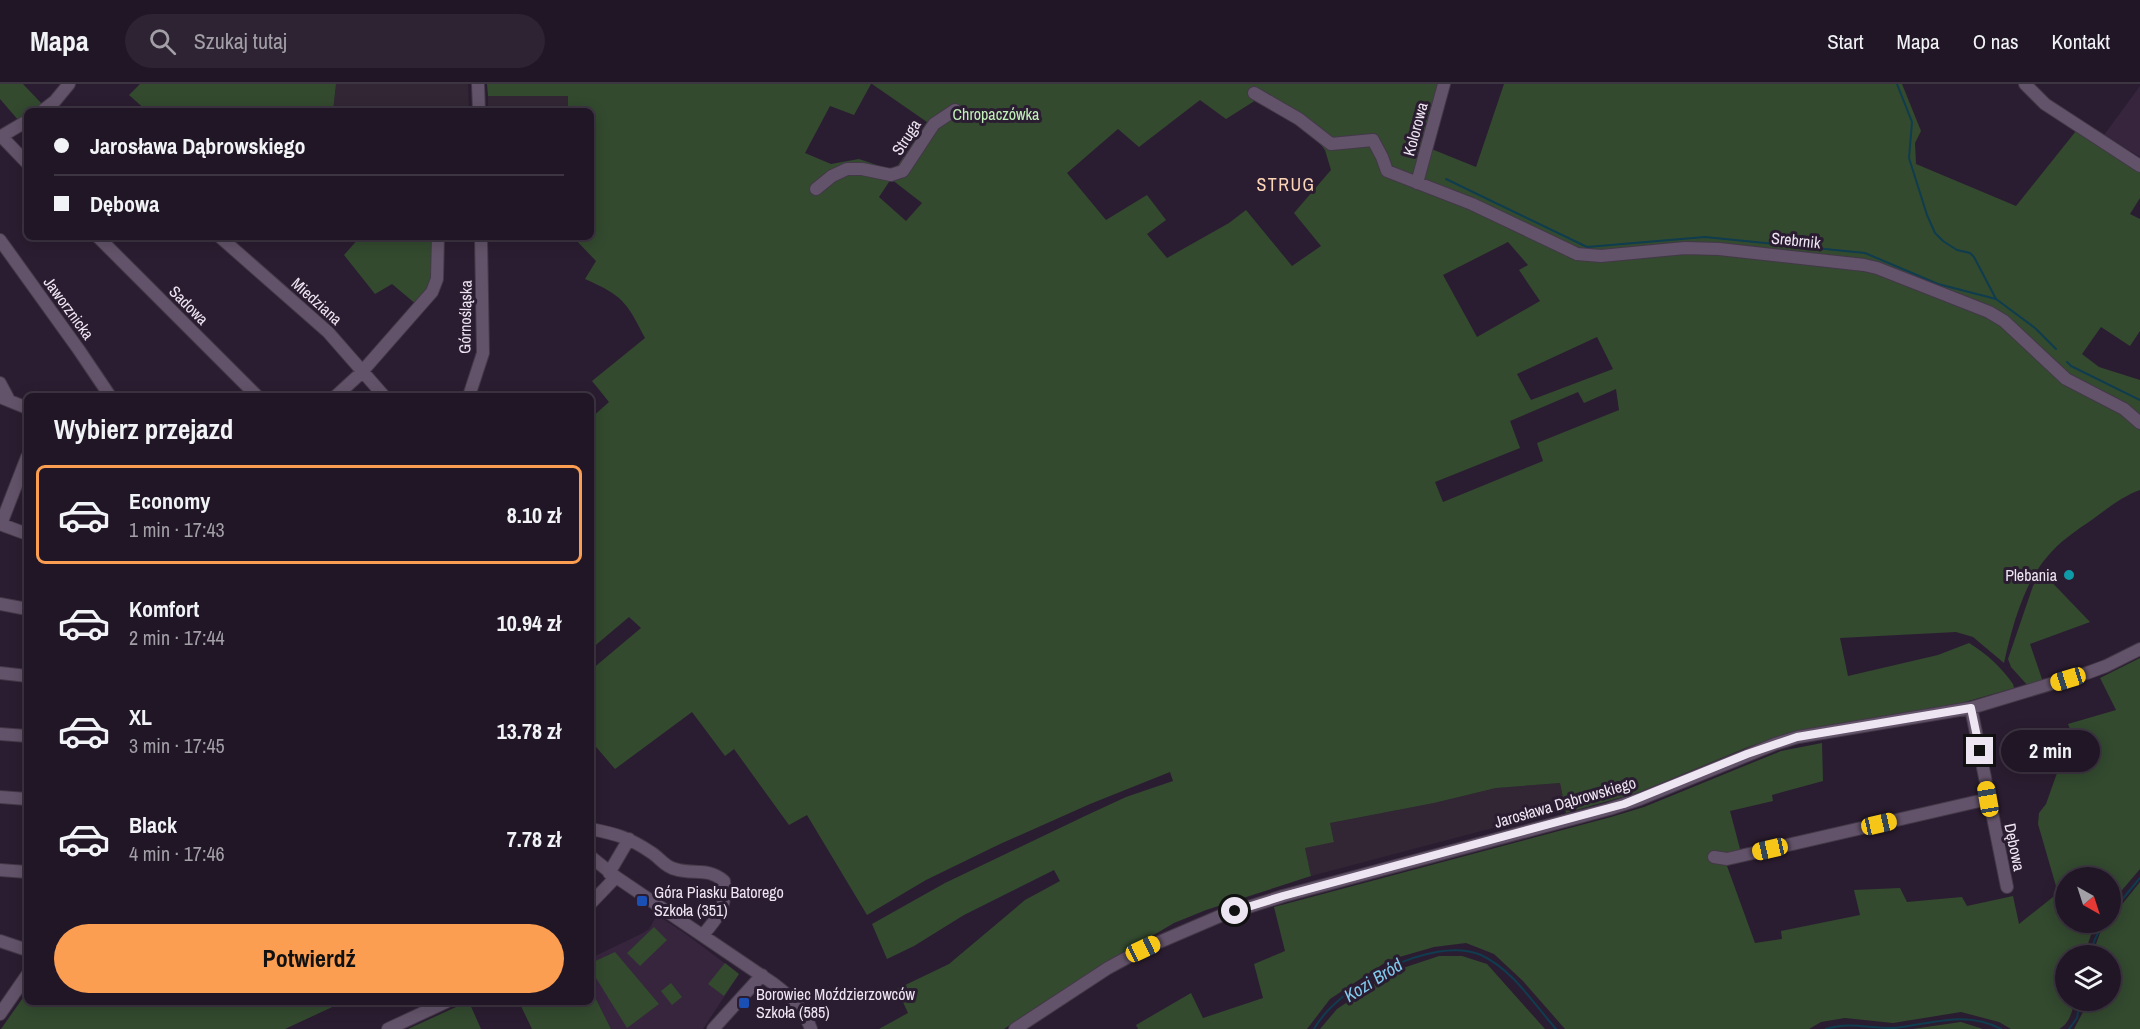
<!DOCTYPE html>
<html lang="pl">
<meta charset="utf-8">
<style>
:root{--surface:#201625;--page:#2d2332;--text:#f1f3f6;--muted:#a29fa7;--line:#3d3542;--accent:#fb9e52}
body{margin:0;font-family:"Archivo Narrow",sans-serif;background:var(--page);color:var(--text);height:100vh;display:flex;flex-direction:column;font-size:22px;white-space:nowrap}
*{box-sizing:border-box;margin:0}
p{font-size:20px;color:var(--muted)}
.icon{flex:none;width:33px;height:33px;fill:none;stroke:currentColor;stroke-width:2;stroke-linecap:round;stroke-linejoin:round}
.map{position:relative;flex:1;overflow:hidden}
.drawer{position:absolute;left:24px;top:309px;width:570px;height:612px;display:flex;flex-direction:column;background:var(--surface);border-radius:9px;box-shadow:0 3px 15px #0003,0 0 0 2px var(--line)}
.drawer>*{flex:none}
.banner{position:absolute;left:24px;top:24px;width:570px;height:132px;border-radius:9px;box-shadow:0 3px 15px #0003,0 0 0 2px var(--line);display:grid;align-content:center;height:132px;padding:0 30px;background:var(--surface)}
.needle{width:39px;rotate:141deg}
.buttons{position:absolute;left:2055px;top:783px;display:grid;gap:12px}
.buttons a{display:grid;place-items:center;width:66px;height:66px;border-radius:50%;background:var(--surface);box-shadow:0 3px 15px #0003,0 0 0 2px var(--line);font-size:30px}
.end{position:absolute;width:27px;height:27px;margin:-14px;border:8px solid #eee5f2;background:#111;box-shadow:0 0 0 3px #111}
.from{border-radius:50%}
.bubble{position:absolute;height:42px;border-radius:21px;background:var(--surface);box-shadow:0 3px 15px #0003,0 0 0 2px var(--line);font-size:20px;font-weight:700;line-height:42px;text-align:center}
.car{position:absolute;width:18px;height:36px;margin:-18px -9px;border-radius:8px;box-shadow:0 0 4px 2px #0007;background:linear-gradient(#f5c518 24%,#345 0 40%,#f5c518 0 76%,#345 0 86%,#f5c518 0)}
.banner b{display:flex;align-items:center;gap:21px;height:57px;font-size:22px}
.banner b+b{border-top:2px solid var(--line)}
.banner i{width:15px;height:15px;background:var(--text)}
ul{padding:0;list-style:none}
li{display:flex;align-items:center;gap:18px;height:99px;margin:0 12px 9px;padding:0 18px;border:3px solid transparent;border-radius:9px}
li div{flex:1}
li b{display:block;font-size:22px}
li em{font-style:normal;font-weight:700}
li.on{border-color:var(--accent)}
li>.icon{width:54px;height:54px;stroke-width:1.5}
h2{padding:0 30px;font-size:27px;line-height:72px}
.primary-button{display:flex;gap:12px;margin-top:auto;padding:12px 30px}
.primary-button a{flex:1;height:69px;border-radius:36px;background:var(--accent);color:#111;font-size:24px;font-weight:700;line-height:69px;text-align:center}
header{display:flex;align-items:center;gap:36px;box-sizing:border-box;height:84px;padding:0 30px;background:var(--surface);border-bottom:2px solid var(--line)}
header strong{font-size:28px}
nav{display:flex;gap:33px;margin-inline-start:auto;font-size:21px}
.search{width:420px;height:54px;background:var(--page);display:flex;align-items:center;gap:15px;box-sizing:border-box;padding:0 21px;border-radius:33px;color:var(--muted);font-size:22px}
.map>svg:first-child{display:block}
.industrial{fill:#322634}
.built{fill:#37253e}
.green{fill:#334a2f;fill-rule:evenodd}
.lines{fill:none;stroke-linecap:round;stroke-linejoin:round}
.stream{stroke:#0f3c4f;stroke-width:2}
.minor-casing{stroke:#433848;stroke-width:14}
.minor{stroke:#63536a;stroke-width:12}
.route{stroke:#eee5f2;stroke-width:8}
.culture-dot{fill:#0f9aa8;stroke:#2b1d31;stroke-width:2}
.transit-dot{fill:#1a4fb4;stroke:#2b1d31;stroke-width:2}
.labels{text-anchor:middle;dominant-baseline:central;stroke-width:6;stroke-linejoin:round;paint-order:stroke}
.park-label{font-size:16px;fill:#c1efb8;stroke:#2b1d31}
.street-label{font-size:16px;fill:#eee5f2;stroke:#2b1d31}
.poi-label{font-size:16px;fill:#eee5f2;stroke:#2b1d31;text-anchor:start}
.neighbourhood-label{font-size:18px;letter-spacing:1.5px;fill:#fcd4b6;stroke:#2b1d31}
.water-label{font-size:18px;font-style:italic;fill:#81caed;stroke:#2b1d31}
</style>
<header>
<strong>Mapa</strong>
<div class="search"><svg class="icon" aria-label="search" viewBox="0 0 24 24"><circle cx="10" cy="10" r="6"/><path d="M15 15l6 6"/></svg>Szukaj tutaj</div>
<nav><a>Start</a><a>Mapa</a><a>O nas</a><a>Kontakt</a></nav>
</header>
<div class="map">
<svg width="2140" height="945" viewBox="0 0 2140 945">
<rect width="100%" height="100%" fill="#2b1d31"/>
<path class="industrial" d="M 336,0 L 468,0 L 469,27 L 333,27 Z
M 488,12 L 568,12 L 568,27 L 488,27 Z
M 1560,699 L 1565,725 L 1311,792 L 1305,764 L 1334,757 L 1330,739 L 1434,719 L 1496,704 Z"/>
<path class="built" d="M 2140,2 L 2140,73 L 2104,51 Z
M 657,831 L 683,848 L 739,890 L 703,945 L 611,945 L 591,905 L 591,874 L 643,849 L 649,845 Z"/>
<path class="green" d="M 0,0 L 23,0 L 42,20 L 33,27 L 27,27 L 27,31 L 19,37 L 0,15 Z
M 140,0 L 336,0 L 333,27 L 147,27 L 129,11 Z
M 487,0 L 871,0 L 854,31 L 830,22 L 805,69 L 831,80 L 859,75 L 894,87 L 927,38 L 872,0 L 1439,0 L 1429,64 L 1476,83 L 1504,0 L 1902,0 L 1921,47 L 1915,59 L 1916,80 L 2016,122 L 2076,47 L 2140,88 L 2140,114 L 2130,130 L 2140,135 L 2140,247 L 2130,262 L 2101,243 L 2082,270 L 2099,283 L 2140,296 L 2140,406 C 2123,412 2108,424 2093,435 C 2077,446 2060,457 2047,473 C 2023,501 2012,543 2004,579 L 1973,553 L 1956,548 L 1840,554 L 1848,592 L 1938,571 L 1969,559 C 1987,570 2001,583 2013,600 L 2014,604 L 1958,620 L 1785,651 L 1748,663 L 1640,708 L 1566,729 L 1560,699 L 1496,704 L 1434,719 L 1330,739 L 1334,758 L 1305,764 L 1311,792 L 1206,826 L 1174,839 L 1091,888 L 1004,945 L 879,945 L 908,929 L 897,905 L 949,880 L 1025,816 L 1060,797 L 1054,786 L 964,831 L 914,862 L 887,875 L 872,840 L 945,799 L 1085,732 L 1126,713 L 1173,697 L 1170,688 L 1090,720 L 1000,760 L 926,796 L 867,831 L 807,731 L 789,741 L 734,665 L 725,672 L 692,628 L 615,685 L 591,657 L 591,586 L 641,544 L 629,533 L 591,565 L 591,334 L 609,318 L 592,297 L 645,254 C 626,217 623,212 585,195 L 596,177 L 573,153 L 591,153 L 591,27 L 568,27 L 568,12 L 488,12 ZM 1200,16 L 1226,35 L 1256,16 L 1312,50 L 1325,66 L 1331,86 L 1294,129 L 1321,162 L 1292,182 L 1246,126 L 1229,139 L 1167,174 L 1147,150 L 1166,136 L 1147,111 L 1106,136 L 1067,89 L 1118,45 L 1139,63 ZM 891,95 L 922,119 L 906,137 L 879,113 ZM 1508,158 L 1528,181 L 1519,186 L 1540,217 L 1477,253 L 1443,191 ZM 1597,253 L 1613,285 L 1531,316 L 1517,290 ZM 1616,305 L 1619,326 L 1537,359 L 1543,377 L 1443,418 L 1435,398 L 1520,364 L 1510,337 L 1578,308 L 1584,319 Z
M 360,153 L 431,153 L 434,199 L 417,221 L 392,200 L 375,210 L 344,171 Z
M 2041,487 L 2090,538 L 2030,560 L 2043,598 L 2029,603 L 2011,583 L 2008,575 L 2033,502 Z
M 2140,574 L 2140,785 L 2111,819 L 2110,794 L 2066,794 L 2066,838 L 2098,839 L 2092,848 L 2084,871 L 2066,872 L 2066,916 L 2074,917 C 2073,927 2069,940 2059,945 L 2011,945 L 1999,938 L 1961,928 L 1893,939 L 1845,934 L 1821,938 L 1809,945 L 1565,945 L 1523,897 L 1494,870 L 1466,859 L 1434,863 L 1389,876 L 1330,915 L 1307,945 L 1138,945 L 1136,941 L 1191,909 L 1203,934 L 1263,914 L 1254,880 L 1285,867 L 1274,823 L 1611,733 L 1644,723 L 1781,667 L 1822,659 L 1823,697 L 1772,711 L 1773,717 L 1730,727 L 1740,765 L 1727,782 L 1755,859 L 1782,855 L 1781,847 L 1860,831 L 1854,806 L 1900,804 L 1907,818 L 1962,813 L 1967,822 L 2013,812 L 2019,840 L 2058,809 L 2038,740 L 2039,729 L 2046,720 L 2057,689 L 2068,679 L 2073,653 L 2068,640 L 2116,626 L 2100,594 Z
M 2140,798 L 2140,945 L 2074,945 L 2083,928 L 2083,917 L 2110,916 L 2110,872 L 2092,871 L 2100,849 L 2107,839 L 2110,838 L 2111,834 Z
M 654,843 L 667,856 L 640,882 L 627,869 Z
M 615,868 L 659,920 L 627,944 L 591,886 L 591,879 Z
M 1439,872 L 1462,872 L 1487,880 L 1545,945 L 1320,945 L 1337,925 L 1394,887 Z
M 725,879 L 739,890 L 724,912 L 708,900 Z
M 671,899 L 682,913 L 672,921 L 661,907 Z
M 591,905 L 611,945 L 532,945 L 519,918 L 591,918 Z
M 27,908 L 27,918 L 343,918 L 285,945 L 1,945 Z
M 469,918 L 481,945 L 408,945 L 467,918 Z
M 1961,938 L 1983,945 L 1912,945 Z"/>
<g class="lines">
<path class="stream" d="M 1897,0 L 1912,38 L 1909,74 L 1927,131 L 1935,149 L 1943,157 L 1957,166 L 1970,169 L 1974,173 L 1996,215
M 1446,95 L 1587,163 L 1705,153 L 1865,169 L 1938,200 L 1996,215 L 2035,244 L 2056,265
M 2067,278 L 2071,282 L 2140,316
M 2110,830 L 2140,794
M 2089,872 L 2095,855 L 2104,838
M 1314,945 C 1338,902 1433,850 1481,871 C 1513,886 1533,919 1556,945
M 1826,945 C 1851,937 1870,945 1895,944 C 1931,940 1966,926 2001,945
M 2069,945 L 2077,934 L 2080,916"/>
<defs>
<path id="minor" d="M 478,0 L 479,27
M 2025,0 L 2045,20 L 2140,82
M 1254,9 L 1299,35 L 1331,60 L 1373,56 L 1382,73 L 1387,87 L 1472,120 L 1577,170 L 1601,172 L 1685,164 L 1719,165 L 1864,181 L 1877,184 L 1989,228 L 2004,237 L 2066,295 L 2124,325 L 2140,339
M 42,27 L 55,17 L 69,0
M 1,52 L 27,79
M 0,53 L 27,37
M 1417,99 L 1444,0
M 816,105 L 832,92 L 847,85 L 862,85 L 891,91 L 903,87 L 934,40 L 955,26
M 98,153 L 257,312
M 220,153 L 328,248 L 384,312
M 0,156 L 79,266 L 110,312
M 0,299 L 9,316
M 336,312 L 360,290 L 432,208 L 437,195 L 438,153
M 469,312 L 483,269 L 481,153
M 0,313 L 27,324
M 0,440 L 27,450
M 1,440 L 27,373
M 0,520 L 27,525
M 0,589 L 27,592
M 1971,624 L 2007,803
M 0,650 L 27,652
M 0,713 L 27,715
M 591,745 C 617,750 630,754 652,769 C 660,774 665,783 675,785 C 693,791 708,783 724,797 C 727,823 719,832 703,851
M 591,773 L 616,793 L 774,900 C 791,913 804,925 811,945
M 1714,773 L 1727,775 L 1988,715
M 0,786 L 27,788
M 609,789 L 629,755
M 591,819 L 616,793
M 0,857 L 27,866
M 0,930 L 27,891
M 388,945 L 446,918
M 713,945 L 762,891
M 1015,945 L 1108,884 L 1143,865 L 1220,832 L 1283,812 L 1609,725 L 1640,715 L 1775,660 L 1798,653 L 1971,624 L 2087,589 L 2106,582 L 2140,565"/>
</defs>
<use href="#minor" class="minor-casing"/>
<use href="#minor" class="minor"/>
</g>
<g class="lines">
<path class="route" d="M 1235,827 L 1283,812 L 1624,720 L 1747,670 L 1797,653 L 1971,624 L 1980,667"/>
</g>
<circle class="culture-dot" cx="2069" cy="491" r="6"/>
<g class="transit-dot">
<rect x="636" y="811" width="12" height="12" rx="3"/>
<rect x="738" y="913" width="12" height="12" rx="3"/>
</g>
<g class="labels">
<g class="park-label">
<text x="996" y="30">Chropaczówka</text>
</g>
<g class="street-label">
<text transform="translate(1415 45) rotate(-75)">Kolorowa</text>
<text transform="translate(906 53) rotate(-57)">Struga</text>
<text transform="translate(1796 156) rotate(6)">Srebrnik</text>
<text transform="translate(317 217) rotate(42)">Miedziana</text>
<text transform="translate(189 221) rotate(45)">Sadowa</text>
<text transform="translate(69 224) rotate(54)">Jaworznicka</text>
<text transform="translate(465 233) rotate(-89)">Górnośląska</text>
<text transform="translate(1565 718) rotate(-16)">Jarosława Dąbrowskiego</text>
<text transform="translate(2015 763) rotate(78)">Dębowa</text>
</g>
<g class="poi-label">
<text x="2057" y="491" text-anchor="end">Plebania</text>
<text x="654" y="808">Góra Piasku Batorego<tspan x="654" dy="18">Szkoła (351)</tspan></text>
<text x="756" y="910">Borowiec Moździerzowców<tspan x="756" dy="18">Szkoła (585)</tspan></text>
</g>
<g class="neighbourhood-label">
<text x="1286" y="100">STRUG</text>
</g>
<g class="water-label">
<text transform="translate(1373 896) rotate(-32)">Kozi Bród</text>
</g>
</g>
</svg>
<div class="buttons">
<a><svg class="needle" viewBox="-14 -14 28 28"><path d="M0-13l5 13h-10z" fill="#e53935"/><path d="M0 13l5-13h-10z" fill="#a29fa7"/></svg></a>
<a><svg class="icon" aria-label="layers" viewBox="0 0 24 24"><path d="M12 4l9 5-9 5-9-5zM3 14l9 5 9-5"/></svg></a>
</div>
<i class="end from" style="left:1235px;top:827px"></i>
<i class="end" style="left:1980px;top:667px"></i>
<div class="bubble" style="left:2001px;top:646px;width:99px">2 min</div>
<i class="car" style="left:2068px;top:595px;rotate:253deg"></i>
<i class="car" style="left:1988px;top:715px;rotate:350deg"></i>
<i class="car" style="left:1879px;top:740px;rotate:77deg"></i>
<i class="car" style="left:1770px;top:765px;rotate:257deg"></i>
<i class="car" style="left:1143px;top:865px;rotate:65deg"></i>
<div class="banner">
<b><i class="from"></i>Jarosława Dąbrowskiego</b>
<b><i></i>Dębowa</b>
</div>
<section class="drawer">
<h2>Wybierz przejazd</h2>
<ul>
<li class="on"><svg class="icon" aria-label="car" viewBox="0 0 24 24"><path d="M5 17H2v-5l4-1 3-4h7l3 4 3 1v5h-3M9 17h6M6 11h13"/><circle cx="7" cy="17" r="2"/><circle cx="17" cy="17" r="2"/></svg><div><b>Economy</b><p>1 min · 17:43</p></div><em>8.10 zł</em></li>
<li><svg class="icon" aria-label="car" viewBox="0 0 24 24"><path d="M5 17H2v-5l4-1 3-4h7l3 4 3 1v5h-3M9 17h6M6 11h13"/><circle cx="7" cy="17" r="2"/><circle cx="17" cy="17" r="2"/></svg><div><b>Komfort</b><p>2 min · 17:44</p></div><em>10.94 zł</em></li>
<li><svg class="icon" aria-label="car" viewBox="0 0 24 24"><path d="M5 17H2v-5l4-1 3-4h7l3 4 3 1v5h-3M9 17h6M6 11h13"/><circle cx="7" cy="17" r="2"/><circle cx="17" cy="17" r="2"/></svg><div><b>XL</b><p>3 min · 17:45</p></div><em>13.78 zł</em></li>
<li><svg class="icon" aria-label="car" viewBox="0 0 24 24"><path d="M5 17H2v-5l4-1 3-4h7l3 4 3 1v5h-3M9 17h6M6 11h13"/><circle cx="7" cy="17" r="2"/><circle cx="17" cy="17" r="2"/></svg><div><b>Black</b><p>4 min · 17:46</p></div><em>7.78 zł</em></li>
</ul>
<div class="primary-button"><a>Potwierdź</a></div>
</section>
</div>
